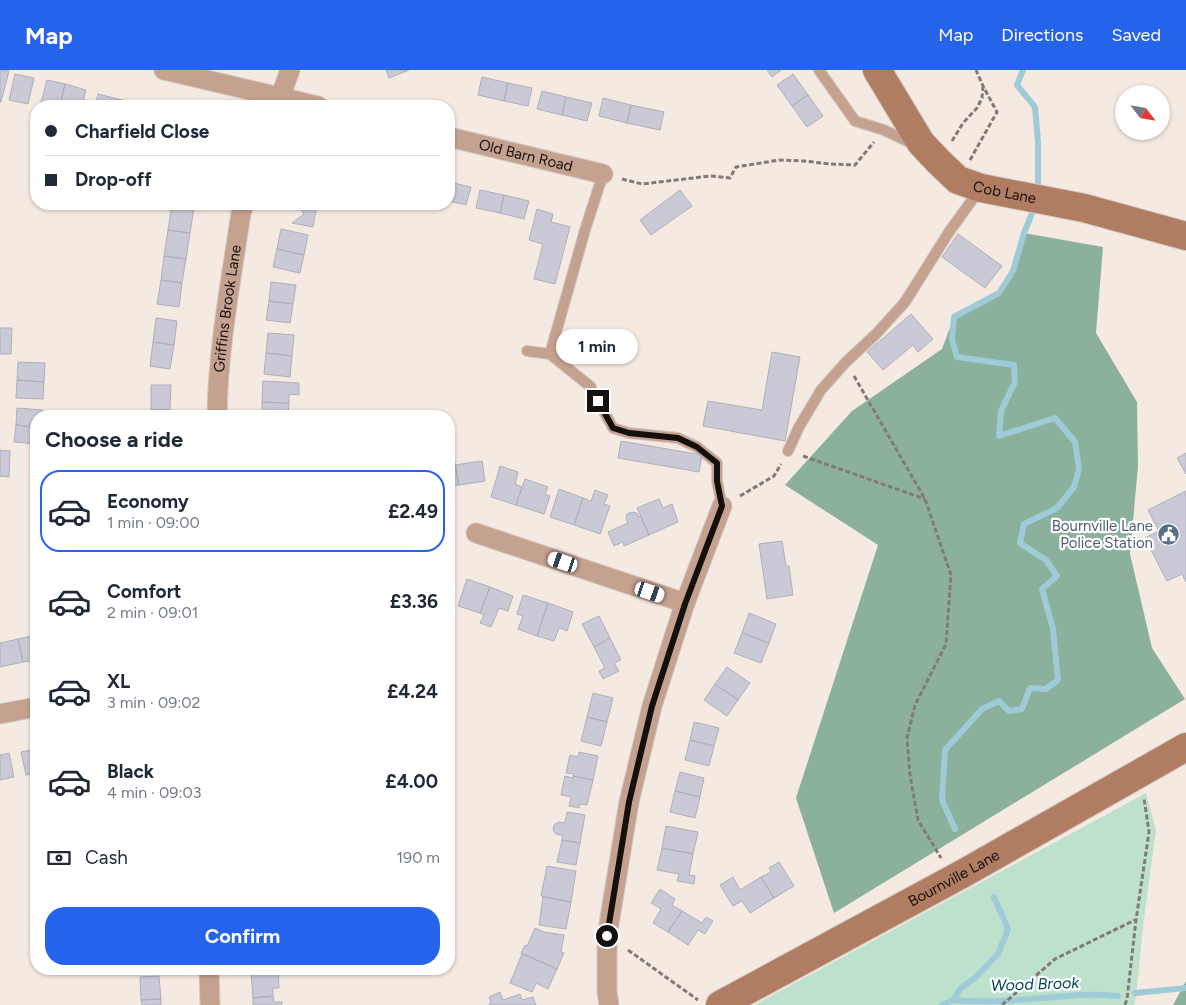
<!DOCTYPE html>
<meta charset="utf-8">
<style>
:root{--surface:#fff;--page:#f2f2f3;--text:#1f2937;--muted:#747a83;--line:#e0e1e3;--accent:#2563eb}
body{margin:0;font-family:Figtree,sans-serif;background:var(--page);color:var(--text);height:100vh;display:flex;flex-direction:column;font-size:19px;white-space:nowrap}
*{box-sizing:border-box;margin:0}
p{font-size:16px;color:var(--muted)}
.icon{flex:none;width:28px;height:28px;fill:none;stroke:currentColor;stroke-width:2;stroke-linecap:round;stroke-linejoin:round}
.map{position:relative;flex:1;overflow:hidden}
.panel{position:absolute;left:30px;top:340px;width:425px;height:565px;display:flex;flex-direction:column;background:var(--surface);border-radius:20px;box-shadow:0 1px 4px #0004}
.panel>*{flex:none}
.banner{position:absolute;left:30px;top:30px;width:425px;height:110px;border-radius:20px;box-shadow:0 1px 4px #0004;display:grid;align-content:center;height:110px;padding:0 15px;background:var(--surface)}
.needle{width:32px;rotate:121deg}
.tools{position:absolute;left:1115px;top:15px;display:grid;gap:10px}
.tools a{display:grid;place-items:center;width:55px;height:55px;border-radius:50%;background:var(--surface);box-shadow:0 1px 4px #0004;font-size:25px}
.end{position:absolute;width:22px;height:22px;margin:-11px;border:6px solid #14100e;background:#fff;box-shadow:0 0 0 2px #fff}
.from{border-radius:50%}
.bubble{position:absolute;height:35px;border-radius:18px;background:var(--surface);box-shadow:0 1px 4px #0004;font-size:16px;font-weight:700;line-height:35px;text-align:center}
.car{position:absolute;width:15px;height:30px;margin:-15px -8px;border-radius:6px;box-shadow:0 0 4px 1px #0007;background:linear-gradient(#fff 24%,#345 0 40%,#fff 0 76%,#345 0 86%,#fff 0)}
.banner b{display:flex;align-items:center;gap:18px;height:48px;font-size:19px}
.banner b+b{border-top:1px solid var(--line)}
.banner i{width:12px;height:12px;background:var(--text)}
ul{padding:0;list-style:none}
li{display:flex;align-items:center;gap:15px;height:82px;margin:0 10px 8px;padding:0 5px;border:2px solid transparent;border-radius:20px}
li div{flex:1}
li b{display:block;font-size:19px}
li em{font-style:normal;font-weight:700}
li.active{border-color:var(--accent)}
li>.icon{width:45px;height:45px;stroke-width:1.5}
h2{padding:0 15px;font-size:22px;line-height:60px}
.pay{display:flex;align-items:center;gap:12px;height:55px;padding:0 15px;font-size:19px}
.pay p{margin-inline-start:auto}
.action{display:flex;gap:10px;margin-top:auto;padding:10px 15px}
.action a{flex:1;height:58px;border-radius:20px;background:var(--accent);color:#fff;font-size:20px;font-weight:700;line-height:58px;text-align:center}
header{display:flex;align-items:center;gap:30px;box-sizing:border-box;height:70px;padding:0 25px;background:var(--accent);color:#fff}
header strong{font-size:24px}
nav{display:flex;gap:28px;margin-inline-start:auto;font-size:18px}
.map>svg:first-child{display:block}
.green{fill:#bde1cd}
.forest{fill:#8bb09c}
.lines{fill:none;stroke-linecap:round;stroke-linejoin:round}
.stream{stroke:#9ecbd7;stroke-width:6}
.building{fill:#cacad6;stroke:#afafbb}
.lane-casing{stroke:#d1c7c0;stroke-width:12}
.street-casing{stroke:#d1c7c0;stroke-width:21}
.secondary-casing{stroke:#d1c7c0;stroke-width:30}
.path{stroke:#827a76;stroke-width:3;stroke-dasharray:5 2.5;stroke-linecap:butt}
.lane{stroke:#c5a190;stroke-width:10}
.street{stroke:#c5a190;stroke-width:19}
.secondary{stroke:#b07c62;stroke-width:28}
.route{stroke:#14100e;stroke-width:6}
.labels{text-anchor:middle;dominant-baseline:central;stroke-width:4.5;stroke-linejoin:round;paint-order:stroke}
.street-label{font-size:15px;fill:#14100e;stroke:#fff}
.service-label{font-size:15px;fill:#4e5e75;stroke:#fff;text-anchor:end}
.water-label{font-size:16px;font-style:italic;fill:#014653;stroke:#fff}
</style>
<header>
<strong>Map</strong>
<nav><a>Map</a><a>Directions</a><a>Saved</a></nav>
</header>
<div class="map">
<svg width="1186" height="935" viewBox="0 0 1186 935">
<rect width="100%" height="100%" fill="#f5eae2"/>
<path class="green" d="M 1146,723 L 1156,761 L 1144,848 L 1136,926 L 1134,935 L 754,935 Z"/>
<path class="forest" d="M 1024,163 L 1103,177 L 1096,263 L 1137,332 L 1138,396 L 1130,484 L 1152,578 L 1185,629 L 834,843 L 796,728 L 878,475 L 785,415 L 852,341 L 942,279 L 954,247 L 999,222 L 1013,201 Z
M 1186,911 L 1186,935 L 1173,935 Z"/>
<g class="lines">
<path class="stream" d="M 1023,0 L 1017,15 L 1035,37 L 1038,72 L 1038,124
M 955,759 L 942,730 L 945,680 L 982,639 L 999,631 L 1009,641 L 1022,639 L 1030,618 L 1046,619 L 1058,610 L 1053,559 L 1042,519 L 1057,506 L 1046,490 L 1020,473 L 1024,454 L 1057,438 L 1074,417 L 1079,399 L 1075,372 L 1055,348 L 999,366 L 1001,341 L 1015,312 L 1014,295 L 957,287 L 952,269 L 954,247 L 999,223 L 1013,201 L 1024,163 L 1035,136
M 1135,923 L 1186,918
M 953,930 C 995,934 1037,928 1079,925 C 1092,924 1105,925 1118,926
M 942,935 L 953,930 L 960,919 L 976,907 L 998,884 L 1008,859 L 994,827"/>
</g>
<path class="building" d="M 0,0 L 9,1 L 1,32 L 0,32 Z
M 386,0 L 409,0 L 389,8 Z
M 767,0 L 781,0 L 772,7 Z
M 15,4 L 34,8 L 28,34 L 9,30 Z
M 793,4 L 808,25 L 792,36 L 777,15 Z
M 482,7 L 508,13 L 504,31 L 478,25 Z
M 47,10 L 65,14 L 60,36 L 40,36 Z
M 508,13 L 532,18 L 528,36 L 504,31 Z
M 65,14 L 86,20 L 82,36 L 60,36 Z
M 542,21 L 566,27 L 562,45 L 537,39 Z
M 98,24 L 118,29 L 116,36 L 95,36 Z
M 808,25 L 823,46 L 807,57 L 792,36 Z
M 566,27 L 592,33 L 587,51 L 562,45 Z
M 603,28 L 631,35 L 627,53 L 599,46 Z
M 118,29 L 142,35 L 142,36 L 116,36 Z
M 631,35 L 664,42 L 660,60 L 627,53 Z
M 449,112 L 471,117 L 466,135 L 449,131 Z
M 480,120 L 504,125 L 500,143 L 476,138 Z
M 680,120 L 692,136 L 651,165 L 640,150 Z
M 504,125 L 529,131 L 524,149 L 500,143 Z
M 172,134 L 194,138 L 190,163 L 168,160 Z
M 297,134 L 325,134 L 316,140 L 313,157 L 292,153 L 304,144 Z
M 537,139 L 553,144 L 551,152 L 570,157 L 555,214 L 534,209 L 543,174 L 529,170 Z
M 281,159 L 308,165 L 304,185 L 277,179 Z
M 168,160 L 190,163 L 186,189 L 164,186 Z
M 958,164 L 1002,196 L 985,218 L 942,187 Z
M 277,179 L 304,185 L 300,203 L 273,197 Z
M 164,186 L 186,189 L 182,213 L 161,210 Z
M 161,210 L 182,213 L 179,237 L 157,234 Z
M 271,212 L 296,215 L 293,234 L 269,231 Z
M 269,231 L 293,234 L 290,253 L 266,250 Z
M 911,244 L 933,269 L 918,282 L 913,275 L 883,300 L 867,282 Z
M 156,248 L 177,251 L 174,275 L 153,272 Z
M 0,258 L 12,258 L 11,284 L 0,284 Z
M 268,263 L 294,265 L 292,286 L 266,283 Z
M 153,272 L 174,275 L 170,299 L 150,296 Z
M 772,282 L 800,287 L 785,371 L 703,356 L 708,331 L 762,340 Z
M 266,283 L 292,286 L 290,307 L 264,304 Z
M 18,292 L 45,293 L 44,312 L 17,310 Z
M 17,310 L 44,312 L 43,329 L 16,328 Z
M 263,311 L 299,313 L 299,325 L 289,324 L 289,333 L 262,332 Z
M 151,315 L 171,315 L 170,340 L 151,340 Z
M 262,332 L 289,333 L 288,346 L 262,346 Z
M 17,338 L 43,340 L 43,346 L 36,346 L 36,357 L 16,355 Z
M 151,340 L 170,340 L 170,346 L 150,346 Z
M 16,355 L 36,357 L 36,374 L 14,372 Z
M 621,371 L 702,385 L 699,402 L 618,388 Z
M 0,380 L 10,381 L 9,407 L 0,406 Z
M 1186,383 L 1186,404 L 1177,388 Z
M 449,388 L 454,388 L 459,415 L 449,417 Z
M 482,391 L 485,411 L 459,415 L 455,395 Z
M 500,396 L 518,402 L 515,414 L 522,417 L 516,435 L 491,427 Z
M 525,409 L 548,417 L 545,424 L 550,426 L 544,444 L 516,435 Z
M 559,419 L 583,428 L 574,455 L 550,447 Z
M 595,420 L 608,425 L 604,434 L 610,436 L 600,464 L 574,455 L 583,428 L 591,431 Z
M 1186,421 L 1186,512 L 1182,504 L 1167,511 L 1145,468 L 1159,461 L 1148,440 Z
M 659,429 L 663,438 L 672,434 L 678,452 L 649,465 L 637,438 Z
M 632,442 L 637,443 L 638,447 L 641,446 L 649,465 L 624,476 L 623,472 L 614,476 L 608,462 L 628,453 L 626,448 L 627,444 Z
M 782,471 L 786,496 L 789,496 L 793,525 L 767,529 L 759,474 Z
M 467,509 L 490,517 L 480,543 L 458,536 Z
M 490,517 L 513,526 L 508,541 L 499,538 L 491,557 L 480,553 L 484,545 L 480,543 Z
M 523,525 L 548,533 L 537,566 L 518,559 L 523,546 L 517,544 Z
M 548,533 L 573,542 L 567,561 L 559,558 L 554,571 L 537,566 Z
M 749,543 L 776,554 L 769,573 L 742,563 Z
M 599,546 L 610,568 L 594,577 L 582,554 Z
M 742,563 L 769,573 L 761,593 L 734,583 Z
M 36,565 L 36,590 L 23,592 L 18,569 Z
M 610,568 L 621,590 L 614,593 L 619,601 L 603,609 L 599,601 L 605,598 L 594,577 Z
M 18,569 L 23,592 L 0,597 L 0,573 Z
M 727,597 L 750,613 L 738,630 L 715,614 Z
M 715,614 L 738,630 L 727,646 L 704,630 Z
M 593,623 L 613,628 L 607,652 L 587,647 Z
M 587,647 L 607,652 L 601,676 L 581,671 Z
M 694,652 L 719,658 L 714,676 L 690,670 Z
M 690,670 L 714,676 L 709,696 L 685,690 Z
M 36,679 L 36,703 L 26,705 L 21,682 Z
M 579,682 L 598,686 L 593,710 L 573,706 L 574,704 L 566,703 L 570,685 L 578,687 Z
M 9,683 L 14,707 L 0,710 L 0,685 Z
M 680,702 L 704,708 L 700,727 L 675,721 Z
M 565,706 L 573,708 L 573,706 L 593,710 L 587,735 L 580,734 L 579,738 L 569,736 L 571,727 L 561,725 Z
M 675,721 L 700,727 L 695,748 L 670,742 Z
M 567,742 L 585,745 L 580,773 L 562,770 L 562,765 L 556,764 L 553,760 L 554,755 L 559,752 L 565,753 Z
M 666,756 L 698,762 L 693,784 L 662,778 Z
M 562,770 L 580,773 L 576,795 L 557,792 Z
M 662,778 L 693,784 L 689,805 L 695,806 L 694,814 L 677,811 L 679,804 L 657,800 Z
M 779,792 L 794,816 L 774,828 L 761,807 L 771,802 L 769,798 Z
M 547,796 L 576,801 L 571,832 L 541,826 Z
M 733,807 L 740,820 L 761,807 L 774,828 L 750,843 L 742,831 L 733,836 L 720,815 Z
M 660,819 L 675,829 L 672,835 L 682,841 L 668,862 L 653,853 L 661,839 L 651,833 Z
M 543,827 L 571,832 L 566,859 L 539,855 Z
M 682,841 L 702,853 L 706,847 L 713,851 L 705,864 L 698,860 L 688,875 L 668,862 Z
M 535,858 L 544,862 L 564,865 L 561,882 L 564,883 L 557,899 L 521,883 L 525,875 L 527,876 Z
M 522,884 L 557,899 L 548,919 L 536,913 L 532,922 L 510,913 Z
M 272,900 L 272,901 L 278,901 L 279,918 L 273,918 L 273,926 L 253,928 L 251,902 Z
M 159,906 L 161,929 L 141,930 L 140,907 Z
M 500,922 L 503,930 L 520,924 L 522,930 L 533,927 L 536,935 L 489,935 L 489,934 L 491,933 L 489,927 Z
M 273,926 L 274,932 L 282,932 L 282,935 L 253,935 L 253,928 Z
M 161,929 L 161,935 L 142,935 L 141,930 Z"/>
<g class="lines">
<defs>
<path id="lane" d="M 819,0 L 855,51 L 884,60 L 911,73 L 915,73
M 527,281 L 550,284
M 591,317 L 550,284 L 585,160 L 603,104
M 598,331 L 613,358 L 629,363 L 678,368 L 697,377 L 717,393 L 717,411 L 722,436
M 788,381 L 799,357 L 821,320 L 846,292 L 876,264 L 905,232 L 949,162 L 980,119"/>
<g id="street">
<path d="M 164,0 L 318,36"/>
<path d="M 277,36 L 290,0"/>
<path id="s1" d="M 449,67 L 603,104"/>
<path id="s2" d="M 217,346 C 218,278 231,210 241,143 L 244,134"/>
<path d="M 476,463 L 685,533"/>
<path d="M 0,644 L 36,637"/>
<path d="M 209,899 L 210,935"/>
<path d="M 609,935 L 607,922 L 607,866 L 629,732 L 652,636 L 685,533 L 722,436"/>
</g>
<g id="secondary">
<path id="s3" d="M 877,0 L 921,73 L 939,92 L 958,110 L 981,118 L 1084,138 L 1186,166"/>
<path id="s4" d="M 720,935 L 964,803 L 1186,677"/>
</g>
</defs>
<use href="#lane" class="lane-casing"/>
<use href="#street" class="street-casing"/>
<use href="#secondary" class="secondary-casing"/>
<path class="path" d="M 952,71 L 963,53 L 977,38 L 982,28 L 983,17
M 970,90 L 997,42 L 983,16 L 976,0
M 622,109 L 642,114 L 710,106 L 730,108 L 736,97 L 779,90 L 804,91 L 830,94 L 855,95 L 874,72
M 854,306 L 925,429 L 951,505 L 946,574 L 915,635 L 907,668 L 910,705 L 918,750 L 941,788
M 803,386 L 925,429
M 740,426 L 774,406 L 781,394
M 628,880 L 698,930
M 1002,935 L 1055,889 L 1135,850
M 1125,935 L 1127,929 L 1136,850 L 1149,762 L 1144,728"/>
<use href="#lane" class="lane"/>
<use href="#street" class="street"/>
<use href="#secondary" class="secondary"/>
</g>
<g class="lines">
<path class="route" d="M 598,331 L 613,358 L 629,363 L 678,368 L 697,377 L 717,393 L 717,411 L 722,436 L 685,534 L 652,636 L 629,732 L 607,866"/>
</g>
<defs>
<symbol id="civic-disc" viewBox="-11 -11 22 22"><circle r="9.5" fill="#5c6f8a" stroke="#fff"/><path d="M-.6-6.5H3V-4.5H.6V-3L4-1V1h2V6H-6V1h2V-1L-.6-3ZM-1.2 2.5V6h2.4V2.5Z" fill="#fff"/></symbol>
</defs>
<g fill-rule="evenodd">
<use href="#civic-disc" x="1156" y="452" width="25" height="25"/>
</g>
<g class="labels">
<g class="street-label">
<text stroke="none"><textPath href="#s1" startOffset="79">Old Barn Road</textPath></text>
<text stroke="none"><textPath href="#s3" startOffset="186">Cob Lane</textPath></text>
<text stroke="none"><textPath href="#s2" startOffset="108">Griffins Brook Lane</textPath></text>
<text stroke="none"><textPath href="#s4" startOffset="266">Bournville Lane</textPath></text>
</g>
<g class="service-label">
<text x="1153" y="456">Bournville Lane<tspan x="1153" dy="17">Police Station</tspan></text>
</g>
<g class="water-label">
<text transform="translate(1035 914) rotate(-2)">Wood Brook</text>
</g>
</g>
</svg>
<div class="tools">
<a><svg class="needle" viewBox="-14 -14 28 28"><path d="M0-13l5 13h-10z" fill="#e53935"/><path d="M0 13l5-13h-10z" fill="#747a83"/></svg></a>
</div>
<i class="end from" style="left:607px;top:866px"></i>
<i class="end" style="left:598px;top:331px"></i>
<div class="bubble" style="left:556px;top:259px;width:82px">1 min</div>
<i class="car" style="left:563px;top:492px;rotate:289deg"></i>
<i class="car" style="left:650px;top:522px;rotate:109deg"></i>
<div class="banner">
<b><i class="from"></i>Charfield Close</b>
<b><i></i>Drop-off</b>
</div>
<section class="panel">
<h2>Choose a ride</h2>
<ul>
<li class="active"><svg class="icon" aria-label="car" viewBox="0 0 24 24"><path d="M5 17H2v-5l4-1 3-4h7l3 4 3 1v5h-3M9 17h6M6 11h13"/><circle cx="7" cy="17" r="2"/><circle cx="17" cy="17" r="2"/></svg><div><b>Economy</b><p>1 min · 09:00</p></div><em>£2.49</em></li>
<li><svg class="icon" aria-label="car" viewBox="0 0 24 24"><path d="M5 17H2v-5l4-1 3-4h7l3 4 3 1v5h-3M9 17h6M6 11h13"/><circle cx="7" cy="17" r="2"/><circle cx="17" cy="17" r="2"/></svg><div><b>Comfort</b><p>2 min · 09:01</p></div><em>£3.36</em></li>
<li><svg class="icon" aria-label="car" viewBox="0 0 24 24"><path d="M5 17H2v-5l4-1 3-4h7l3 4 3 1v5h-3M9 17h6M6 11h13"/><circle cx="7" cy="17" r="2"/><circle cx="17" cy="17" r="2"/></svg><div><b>XL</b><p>3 min · 09:02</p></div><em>£4.24</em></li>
<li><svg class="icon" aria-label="car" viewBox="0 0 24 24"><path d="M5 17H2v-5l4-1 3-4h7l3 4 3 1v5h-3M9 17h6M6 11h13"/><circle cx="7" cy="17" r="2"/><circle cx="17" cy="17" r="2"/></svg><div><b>Black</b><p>4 min · 09:03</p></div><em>£4.00</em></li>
</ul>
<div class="pay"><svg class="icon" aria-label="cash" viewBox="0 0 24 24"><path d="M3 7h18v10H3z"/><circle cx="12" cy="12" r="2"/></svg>Cash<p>190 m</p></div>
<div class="action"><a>Confirm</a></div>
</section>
</div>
